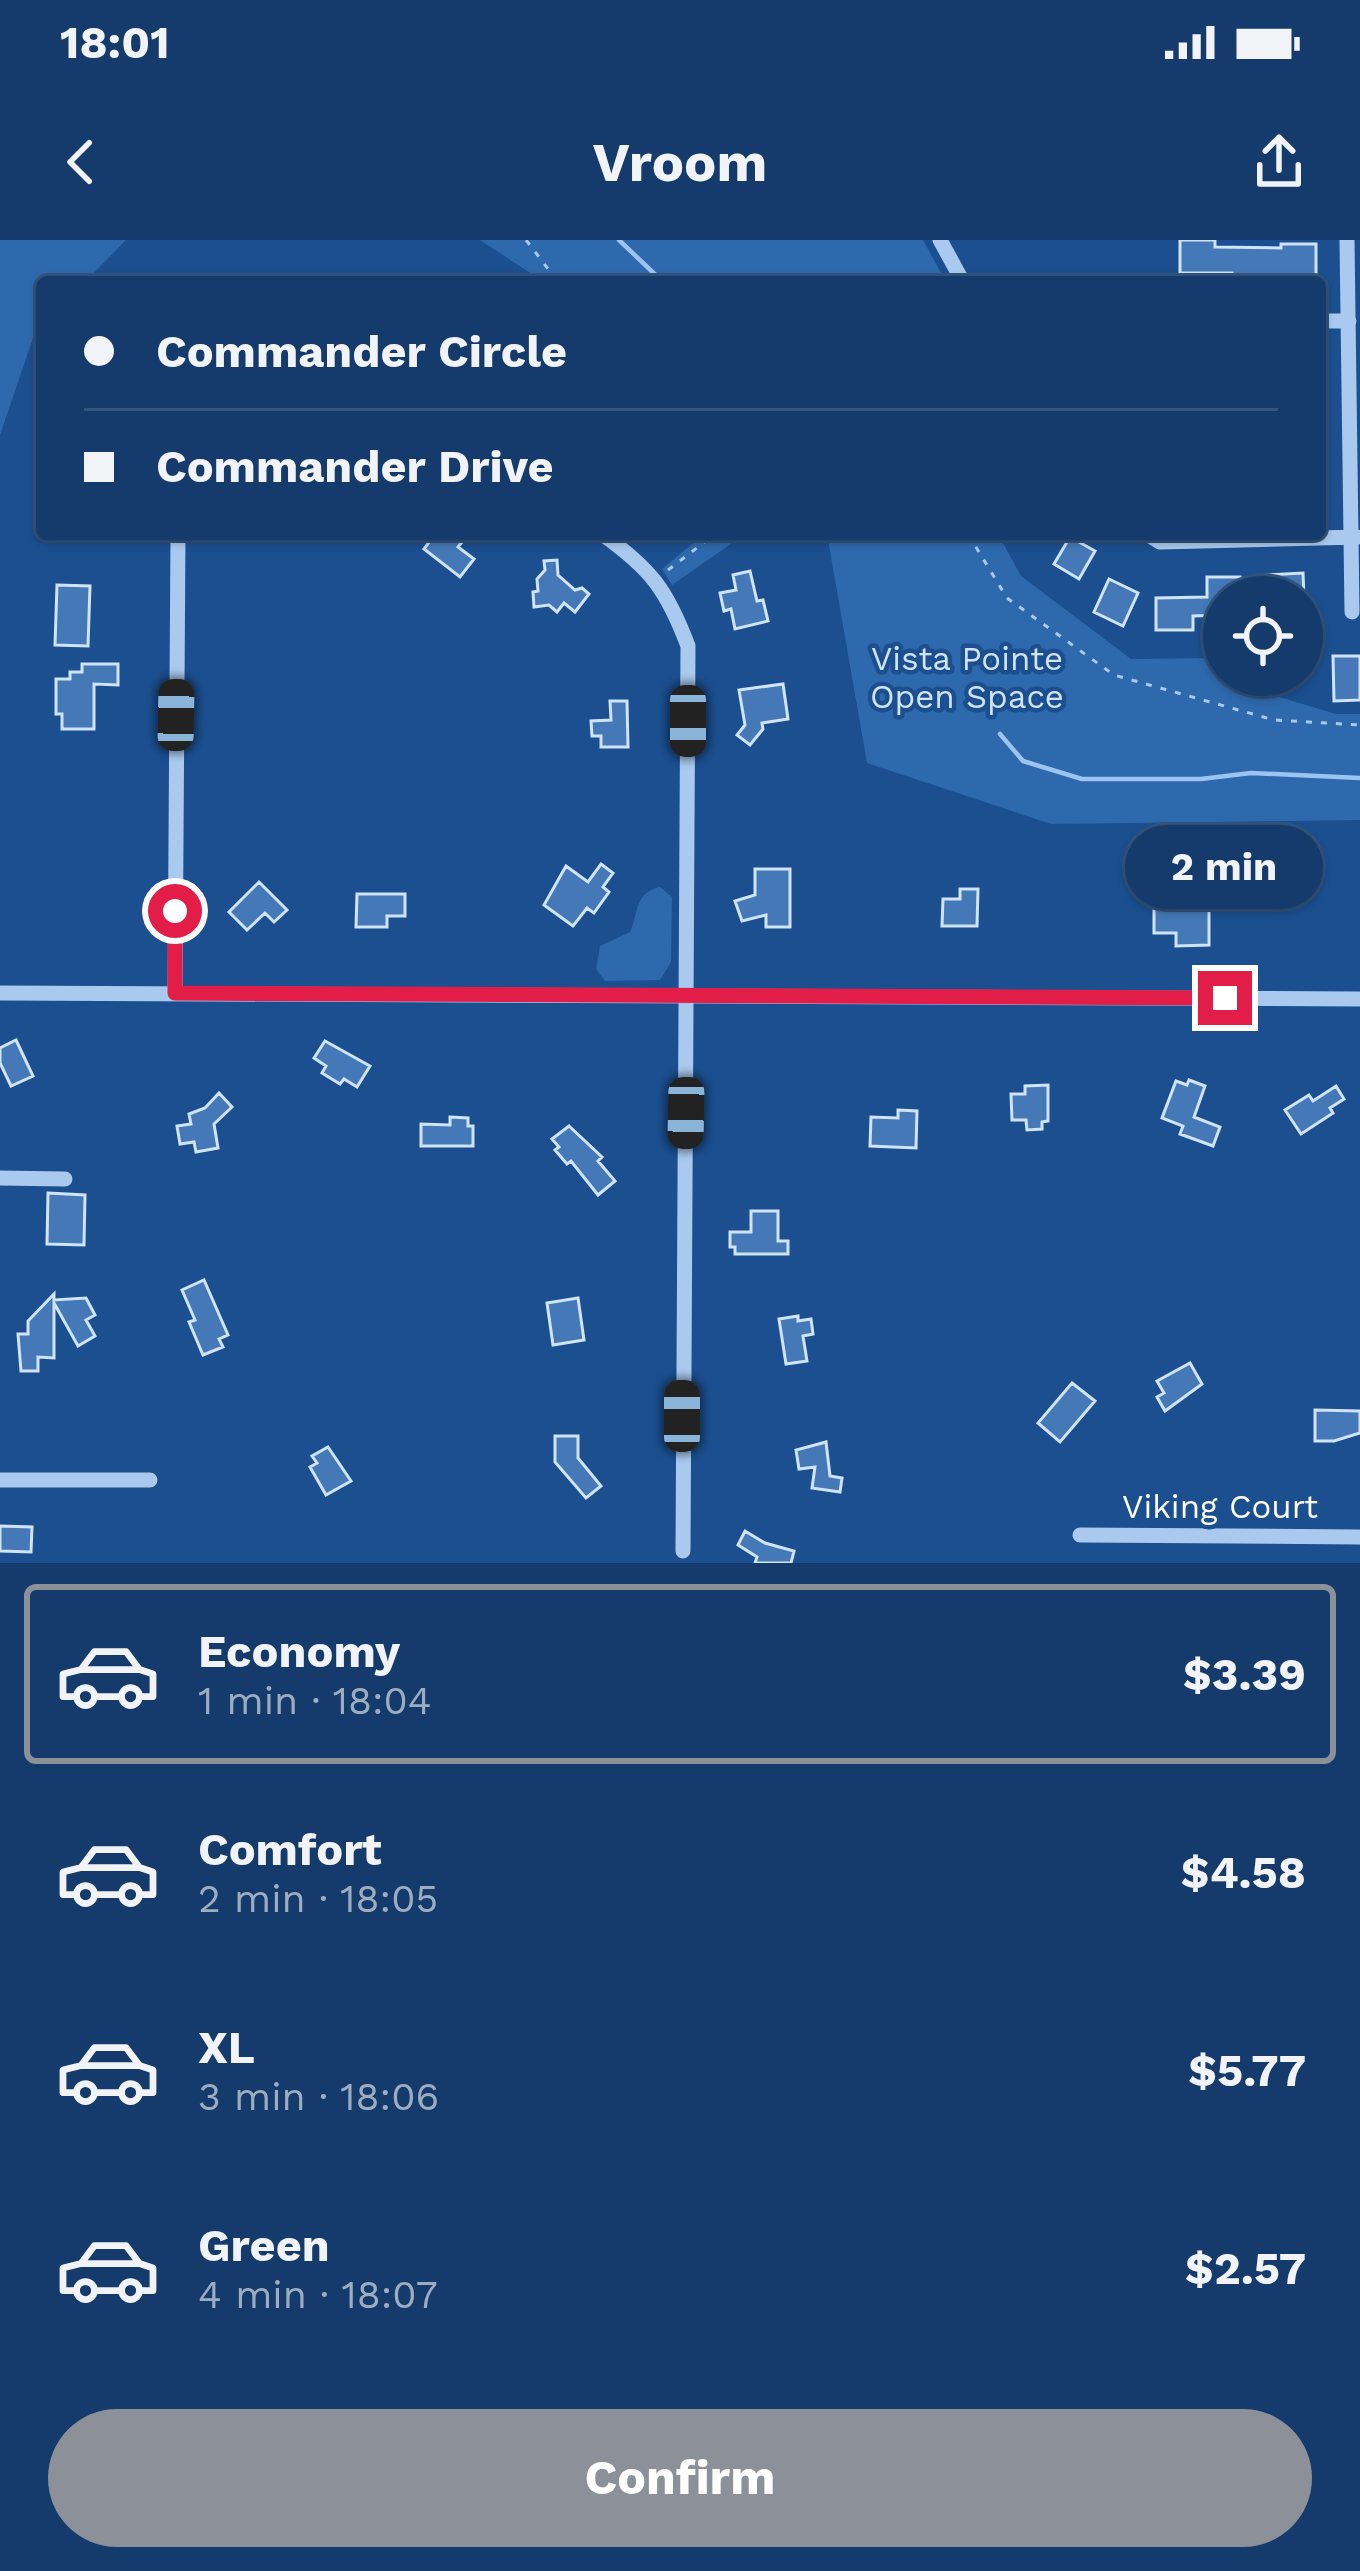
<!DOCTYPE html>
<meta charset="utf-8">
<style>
:root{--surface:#143b6b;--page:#1d4271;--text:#f1f3f6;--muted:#9dadc1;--line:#33557e;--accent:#8c9099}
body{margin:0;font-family:"Work Sans",sans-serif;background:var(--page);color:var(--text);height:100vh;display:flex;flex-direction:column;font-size:45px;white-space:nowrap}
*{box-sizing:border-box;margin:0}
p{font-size:39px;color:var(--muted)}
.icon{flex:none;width:66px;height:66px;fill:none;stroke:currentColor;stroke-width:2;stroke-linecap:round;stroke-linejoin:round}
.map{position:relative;height:1323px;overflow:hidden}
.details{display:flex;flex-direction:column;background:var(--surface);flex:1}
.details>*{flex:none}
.guide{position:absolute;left:36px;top:36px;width:1290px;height:264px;border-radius:12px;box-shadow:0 3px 9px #0004,0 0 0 3px var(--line);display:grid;align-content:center;height:264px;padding:0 48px;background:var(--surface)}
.buttons{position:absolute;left:1203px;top:336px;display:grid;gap:24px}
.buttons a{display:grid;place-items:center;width:120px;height:120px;border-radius:50%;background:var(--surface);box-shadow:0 3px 9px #0004,0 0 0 3px var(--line);font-size:60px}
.end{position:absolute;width:54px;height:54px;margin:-27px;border:15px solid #e11d48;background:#fff;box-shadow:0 0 0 6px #fff}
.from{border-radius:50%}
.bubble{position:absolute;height:84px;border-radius:42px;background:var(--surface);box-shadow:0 3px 9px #0004,0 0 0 3px var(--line);font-size:39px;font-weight:700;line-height:84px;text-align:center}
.car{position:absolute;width:36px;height:72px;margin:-36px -18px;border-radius:15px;box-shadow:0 0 9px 3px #0007;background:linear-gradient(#222 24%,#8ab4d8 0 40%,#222 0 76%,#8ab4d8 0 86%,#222 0)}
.guide b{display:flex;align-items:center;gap:42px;height:114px;font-size:45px}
.guide b+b{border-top:3px solid var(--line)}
.guide i{width:30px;height:30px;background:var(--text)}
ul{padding:21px 0 0;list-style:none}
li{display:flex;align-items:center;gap:36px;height:180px;margin:0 24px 18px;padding:0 24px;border:6px solid transparent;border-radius:12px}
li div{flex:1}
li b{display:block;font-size:45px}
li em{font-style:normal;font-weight:700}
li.current{border-color:var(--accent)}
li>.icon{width:108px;height:108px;stroke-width:1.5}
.button{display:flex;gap:24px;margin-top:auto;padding:24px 48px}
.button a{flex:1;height:138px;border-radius:72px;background:var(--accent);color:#fff;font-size:48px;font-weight:700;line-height:138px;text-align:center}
.status{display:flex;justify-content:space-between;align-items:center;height:84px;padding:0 60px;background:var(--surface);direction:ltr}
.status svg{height:33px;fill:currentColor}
header{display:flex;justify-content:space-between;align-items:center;height:156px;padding:0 48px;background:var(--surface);font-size:54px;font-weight:700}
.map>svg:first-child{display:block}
.green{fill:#2e69ad}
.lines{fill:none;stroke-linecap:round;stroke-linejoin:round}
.stream{stroke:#9cc4f0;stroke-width:4.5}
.building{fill:#4478b7;stroke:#cfe3fa;stroke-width:3}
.path{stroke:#a9c9ee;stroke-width:3;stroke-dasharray:6 9;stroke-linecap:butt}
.minor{stroke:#a9c9ee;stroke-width:15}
.route{stroke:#e11d48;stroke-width:15}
.labels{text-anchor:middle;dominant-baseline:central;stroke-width:9;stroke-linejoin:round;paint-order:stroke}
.park-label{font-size:33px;fill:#cfe3fa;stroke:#1b4f8f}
.street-label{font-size:33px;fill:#fff;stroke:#1b4f8f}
</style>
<div class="status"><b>18:01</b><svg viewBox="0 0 49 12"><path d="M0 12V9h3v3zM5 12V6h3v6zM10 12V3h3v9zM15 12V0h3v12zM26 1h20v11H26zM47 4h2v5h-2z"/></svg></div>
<header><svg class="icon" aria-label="back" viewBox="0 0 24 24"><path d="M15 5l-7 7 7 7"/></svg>Vroom<svg class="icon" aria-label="share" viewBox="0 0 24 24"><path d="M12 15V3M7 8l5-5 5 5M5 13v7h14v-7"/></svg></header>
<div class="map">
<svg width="1360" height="1323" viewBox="0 0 1360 1323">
<rect width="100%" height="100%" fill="#1b4f8f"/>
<path class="green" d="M 0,0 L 126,0 L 85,42 L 42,42 L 42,86 L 34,95 L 0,195 Z
M 480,0 L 923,0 L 946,42 L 544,42 Z
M 704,294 L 745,294 L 672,345 L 662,329 Z
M 827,294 L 998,294 L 1021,336 L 1131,419 L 1224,418 L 1224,435 L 1248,435 L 1249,448 L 1336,474 L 1360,474 L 1360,580 L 1051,584 L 867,523 Z
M 660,647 L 672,657 L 671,722 L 660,740 L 605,741 L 596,729 L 600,706 L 630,692 C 639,672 634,653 660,647 Z"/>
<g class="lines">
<path class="stream" d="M 619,0 L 663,42
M 1000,494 L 1023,521 L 1082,539 L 1201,539 L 1251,533 L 1360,538"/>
</g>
<path class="building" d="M 1180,0 L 1215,0 L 1215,7 L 1281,8 L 1281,4 L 1316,4 L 1316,39 L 1232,42 L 1232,33 L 1180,33 Z
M 435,294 L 451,294 L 462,302 L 458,307 L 474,319 L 460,337 L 424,309 Z
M 1070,297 L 1095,311 L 1079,339 L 1054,324 Z
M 557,320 L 558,335 L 575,350 L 582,348 L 589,354 L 575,372 L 564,363 L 557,372 L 549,365 L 534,367 L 533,352 L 538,351 L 537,339 L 545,330 L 544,321 Z
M 750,331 L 757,361 L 763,360 L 768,381 L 735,389 L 731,369 L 724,371 L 720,353 L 736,350 L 733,335 Z
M 1303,333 L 1304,357 L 1265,357 L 1265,335 Z
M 1207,337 L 1240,337 L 1240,357 L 1224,357 L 1224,375 L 1193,376 L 1193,390 L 1156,390 L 1156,358 L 1207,357 Z
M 1109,339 L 1138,353 L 1123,386 L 1094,372 Z
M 57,345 L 90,346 L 88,406 L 55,405 Z
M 1333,416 L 1360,416 L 1360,460 L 1334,461 Z
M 82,424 L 118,424 L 118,445 L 94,444 L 94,489 L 62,489 L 62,474 L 56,474 L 56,439 L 70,439 L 70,432 L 82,432 Z
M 783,444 L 788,479 L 762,483 L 763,489 L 750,505 L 737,495 L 745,485 L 739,450 Z
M 610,461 L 627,461 L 628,507 L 601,507 L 601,496 L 592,496 L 591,481 L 611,480 Z
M 601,624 L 613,633 L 603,647 L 609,652 L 594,673 L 587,668 L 573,686 L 544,665 L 566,626 L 588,642 Z
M 755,629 L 790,629 L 790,687 L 766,687 L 766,675 L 742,681 L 735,661 L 755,655 Z
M 259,642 L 287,670 L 274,682 L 265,673 L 247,690 L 229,672 Z
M 960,649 L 978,649 L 977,686 L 942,686 L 943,659 L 960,659 Z
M 357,654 L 405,654 L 405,676 L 387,676 L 387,687 L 356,687 Z
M 1154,658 L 1209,658 L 1209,705 L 1176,706 L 1176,693 L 1154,693 Z
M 16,800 L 33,836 L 11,846 L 0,823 L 0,808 Z
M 325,801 L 370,826 L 357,847 L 344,839 L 340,844 L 322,833 L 326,826 L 314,818 Z
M 1189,840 L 1205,846 L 1194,877 L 1220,887 L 1213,906 L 1180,894 L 1183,886 L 1162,878 L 1176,841 L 1187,845 Z
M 1048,845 L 1048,881 L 1042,882 L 1042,889 L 1027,890 L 1026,880 L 1012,880 L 1011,854 L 1025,854 L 1025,846 Z
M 1336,846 L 1344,859 L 1330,868 L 1333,873 L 1301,894 L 1285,870 L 1309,855 L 1313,861 Z
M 219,853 L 232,867 L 214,884 L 218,908 L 196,912 L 194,902 L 180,904 L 177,886 L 191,884 L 189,874 L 205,868 Z
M 898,870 L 917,871 L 916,908 L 870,906 L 871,877 L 898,878 Z
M 450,877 L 468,878 L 468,886 L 473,886 L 473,906 L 421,906 L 421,884 L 450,885 Z
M 569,886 L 602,917 L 598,921 L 615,941 L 598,955 L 571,921 L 567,924 L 555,910 L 559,907 L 552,899 Z
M 48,953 L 85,955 L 84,1005 L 47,1004 Z
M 751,971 L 778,971 L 778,1001 L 788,1001 L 788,1014 L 735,1014 L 735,1007 L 730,1007 L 730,992 L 751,992 Z
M 204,1040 L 228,1095 L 219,1099 L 223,1107 L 203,1115 L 189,1082 L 195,1080 L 182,1050 Z
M 54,1054 L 54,1060 L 86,1058 L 95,1075 L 86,1080 L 95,1096 L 78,1106 L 54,1063 L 54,1118 L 38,1117 L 38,1131 L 21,1131 L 18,1094 L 28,1094 L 28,1081 Z
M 578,1058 L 584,1100 L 553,1105 L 547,1063 Z
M 798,1076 L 798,1081 L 811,1079 L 813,1094 L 803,1096 L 807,1121 L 786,1124 L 779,1079 Z
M 1190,1123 L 1202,1144 L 1165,1171 L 1157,1157 L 1164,1153 L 1157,1141 Z
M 1072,1143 L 1095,1161 L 1060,1202 L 1038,1183 Z
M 1315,1170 L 1360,1171 L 1360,1193 L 1334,1201 L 1315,1201 Z
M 555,1196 L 578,1196 L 578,1218 L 601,1246 L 586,1258 L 555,1222 Z
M 826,1202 L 830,1236 L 842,1238 L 840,1252 L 812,1248 L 815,1227 L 799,1229 L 796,1210 Z
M 328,1207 L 351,1241 L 326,1255 L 310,1227 L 317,1223 L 312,1216 Z
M 0,1286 L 32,1287 L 31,1312 L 0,1311 Z
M 745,1291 L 765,1303 L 794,1311 L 791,1323 L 755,1323 L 757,1317 L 738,1305 Z"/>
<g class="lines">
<path class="path" d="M 526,0 L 558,42
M 968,294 L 1007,358 L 1114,435 L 1274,480 L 1360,485
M 668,330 L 715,294"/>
<path class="minor" d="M 940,0 L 963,42
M 1347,0 L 1352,372
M 1320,81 L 1349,81
M 602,294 C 651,329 667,350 688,406 L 683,1311
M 1147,294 L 1160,302 L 1357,297
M 0,753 L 1360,759
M 175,753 L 178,294
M 0,938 L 65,939
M 0,1240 L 150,1240
M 1080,1295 L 1360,1297"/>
</g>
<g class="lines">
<path class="route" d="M 175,671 L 175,753 L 1225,758"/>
</g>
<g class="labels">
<g class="park-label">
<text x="967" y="418">Vista Pointe<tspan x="967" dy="38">Open Space</tspan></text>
</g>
<g class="street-label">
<text x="1220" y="1266">Viking Court</text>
</g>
</g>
</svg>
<div class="buttons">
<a><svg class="icon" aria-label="locate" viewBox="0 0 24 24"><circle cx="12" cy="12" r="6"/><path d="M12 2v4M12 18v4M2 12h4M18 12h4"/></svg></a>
</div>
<i class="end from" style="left:175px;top:671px"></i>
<i class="end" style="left:1225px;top:758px"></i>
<div class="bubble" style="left:1125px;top:585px;width:198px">2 min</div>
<i class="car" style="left:176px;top:475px;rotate:1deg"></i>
<i class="car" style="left:688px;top:481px;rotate:180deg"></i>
<i class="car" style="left:686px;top:873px;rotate:181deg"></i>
<i class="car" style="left:682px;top:1176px;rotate:0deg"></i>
<div class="guide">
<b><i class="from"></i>Commander Circle</b>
<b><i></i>Commander Drive</b>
</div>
</div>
<section class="details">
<ul>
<li class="current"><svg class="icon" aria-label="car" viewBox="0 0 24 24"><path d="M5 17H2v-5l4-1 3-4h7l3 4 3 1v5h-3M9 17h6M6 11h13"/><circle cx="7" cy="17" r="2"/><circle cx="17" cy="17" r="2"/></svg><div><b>Economy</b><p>1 min · 18:04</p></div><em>$3.39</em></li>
<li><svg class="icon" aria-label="car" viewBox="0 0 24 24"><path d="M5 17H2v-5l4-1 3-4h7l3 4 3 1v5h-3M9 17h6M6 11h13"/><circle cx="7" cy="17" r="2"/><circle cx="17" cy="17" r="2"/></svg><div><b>Comfort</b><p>2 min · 18:05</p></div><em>$4.58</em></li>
<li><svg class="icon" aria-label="car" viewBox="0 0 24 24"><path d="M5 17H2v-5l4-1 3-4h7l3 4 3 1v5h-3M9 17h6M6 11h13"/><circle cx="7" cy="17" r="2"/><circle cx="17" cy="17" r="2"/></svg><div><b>XL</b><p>3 min · 18:06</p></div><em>$5.77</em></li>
<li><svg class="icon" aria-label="car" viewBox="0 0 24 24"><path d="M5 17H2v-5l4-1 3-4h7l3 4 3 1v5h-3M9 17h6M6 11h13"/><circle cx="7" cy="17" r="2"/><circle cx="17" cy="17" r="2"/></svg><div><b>Green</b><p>4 min · 18:07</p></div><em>$2.57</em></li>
</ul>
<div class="button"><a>Confirm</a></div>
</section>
